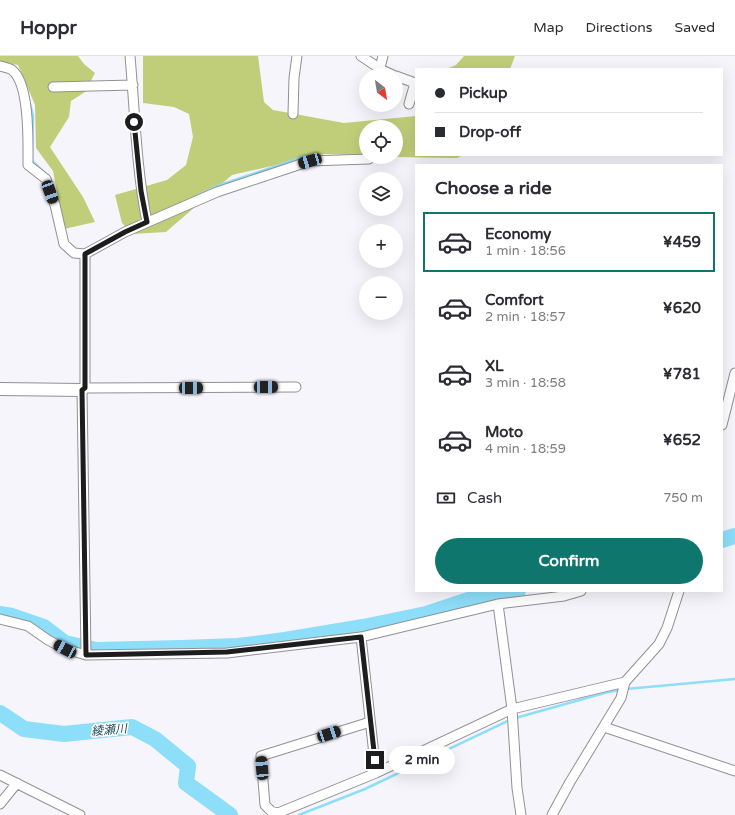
<!DOCTYPE html>
<meta charset="utf-8">
<style>
:root{--surface:#fff;--page:#f7f7f7;--text:#2b2b33;--muted:#7c7c81;--line:#e1e1e2;--accent:#0f766e}
body{margin:0;font-family:"Varela Round","Noto Sans JP",sans-serif;background:var(--page);color:var(--text);height:100vh;display:flex;flex-direction:column;font-size:15px;white-space:nowrap}
*{box-sizing:border-box;margin:0}
p{font-size:13px;color:var(--muted)}
.icon{flex:none;width:22px;height:22px;fill:none;stroke:currentColor;stroke-width:2;stroke-linecap:round;stroke-linejoin:round}
.map{position:relative;flex:1;overflow:hidden}
.sheet{position:absolute;left:415px;top:108px;width:308px;height:428px;display:flex;flex-direction:column;background:var(--surface);border-radius:0px;box-shadow:0 4px 16px #0002}
.sheet>*{flex:none}
.guide{position:absolute;left:415px;top:12px;width:308px;height:88px;border-radius:0px;box-shadow:0 4px 16px #0002;display:grid;align-content:center;height:88px;padding:0 20px;background:var(--surface)}
.needle{width:26px;rotate:149deg}
.tools{position:absolute;left:359px;top:12px;display:grid;gap:8px}
.tools a{display:grid;place-items:center;width:44px;height:44px;border-radius:50%;background:var(--surface);box-shadow:0 4px 16px #0002;font-size:20px}
.end{position:absolute;width:18px;height:18px;margin:-9px;border:5px solid #1d1d20;background:#fff;box-shadow:0 0 0 2px #fff}
.from{border-radius:50%}
.bubble{position:absolute;height:28px;border-radius:14px;background:var(--surface);box-shadow:0 4px 16px #0002;font-size:13px;font-weight:800;line-height:28px;text-align:center}
.car{position:absolute;width:12px;height:24px;margin:-12px -6px;border-radius:5px;box-shadow:0 0 3px 1px #0007;background:linear-gradient(#222 24%,#8ab4d8 0 40%,#222 0 76%,#8ab4d8 0 86%,#222 0)}
.guide b{display:flex;align-items:center;gap:14px;height:38px;font-size:15px}
.guide b+b{border-top:1px solid var(--line)}
.guide i{width:10px;height:10px;background:var(--text)}
ul{padding:0;list-style:none}
li{display:flex;align-items:center;gap:12px;height:60px;margin:0 8px 6px;padding:0 12px;border:2px solid transparent;border-radius:0px}
li div{flex:1}
li b{display:block;font-size:15px}
li em{font-style:normal;font-weight:800}
li.active{border-color:var(--accent)}
li>.icon{width:36px;height:36px;stroke-width:1.5}
h2{padding:0 20px;font-size:18px;line-height:48px}
.pay{display:flex;align-items:center;gap:10px;height:44px;padding:0 20px;font-size:15px}
.pay p{margin-inline-start:auto}
.primary-button{display:flex;gap:8px;margin-top:auto;padding:8px 20px}
.primary-button a{flex:1;height:46px;border-radius:24px;background:var(--accent);color:#fff;font-size:16px;font-weight:800;line-height:46px;text-align:center}
header{display:flex;align-items:center;gap:24px;box-sizing:border-box;height:56px;padding:0 20px;background:var(--surface);border-bottom:1px solid var(--line)}
header strong{font-size:19px}
nav{display:flex;gap:22px;margin-inline-start:auto;font-size:14px}
.map>svg:first-child{display:block}
.forest{fill:#c1ce79}
.lines{fill:none;stroke-linecap:round;stroke-linejoin:round}
.stream{stroke:#8ddef9;stroke-width:2.5}
.river{stroke:#8ddef9;stroke-width:16}
.minor-casing{stroke:#919096;stroke-width:11}
.tertiary-casing{stroke:#919096;stroke-width:14}
.minor{stroke:#fff;stroke-width:9}
.tertiary{stroke:#fff;stroke-width:12}
.route{stroke:#1d1d20;stroke-width:5}
.labels{text-anchor:middle;dominant-baseline:central;stroke-width:3;stroke-linejoin:round;paint-order:stroke}
.water-label{font-size:12px;font-style:italic;fill:#1e4d5b;stroke:#fff}
</style>
<header>
<strong>Hoppr</strong>
<nav><a>Map</a><a>Directions</a><a>Saved</a></nav>
</header>
<div class="map">
<svg width="735" height="759" viewBox="0 0 735 759">
<rect width="100%" height="100%" fill="#f6f5fc"/>
<path class="forest" d="M 0,0 L 78,0 L 84,8 L 95,17 L 85,36 L 71,45 L 69,61 L 50,91 L 83,141 L 95,166 L 64,173 L 53,115 L 36,92 L 35,49 L 18,9 L 0,6 Z
M 143,0 L 258,0 L 264,46 L 273,54 L 344,67 L 416,60 L 416,99 L 463,99 L 457,102 L 396,101 L 396,71 L 366,71 L 366,99 L 325,98 L 232,119 L 166,176 L 133,178 L 122,167 L 115,139 L 167,124 L 186,109 L 193,81 L 189,58 L 174,51 L 143,47 Z
M 464,0 L 515,0 L 510,13 L 446,13 L 456,9 Z"/>
<g class="lines">
<path class="stream" d="M 30,48 L 33,60 L 32,97
M 32,104 L 32,105 L 45,117
M 199,139 L 220,129 L 306,100
M 626,633 L 735,623
M 299,759 L 365,733 L 512,663 L 608,636 L 621,634"/>
<path class="river" d="M 722,484 L 735,480
M 0,558 L 12,560 L 44,571 L 65,587 L 96,594 L 181,592 L 238,590 L 285,584 L 363,571 L 426,558 L 483,539 L 518,535
M 0,657 L 24,673 L 64,678 L 132,671 L 155,683 L 188,710 L 186,727 L 230,759"/>
<defs>
<path id="minor" d="M 130,0 C 135,56 136,111 147,166
M 361,0 L 382,14 L 393,19
M 0,10 C 3,11 9,12 12,14 C 30,28 28,87 28,109 L 46,123 L 55,149 L 64,188 L 74,197 L 85,198 L 125,176 L 217,136 L 310,105 L 369,103
M 380,12 L 383,0
M 396,20 L 415,27 L 409,48
M 53,31 L 133,29
M 293,58 L 294,22 L 297,0
M 85,198 L 85,332 L 82,334 L 86,599
M 85,332 L 296,331
M 722,369 L 735,317
M 498,548 L 512,653 L 517,732 L 521,759
M 0,563 L 28,570 L 48,584 L 65,593 L 86,599 L 227,597 L 361,581 L 498,548 L 564,540 L 581,535
M 361,581 L 376,717
M 370,666 L 261,700 L 265,749 L 271,755 L 278,757 L 376,717 L 512,653 L 625,626
M 604,671 L 735,715
M 0,719 L 80,759
M 0,748 L 17,727
M 552,759 L 570,726 L 621,642 L 625,626 L 659,588 L 667,572 L 679,535"/>
<path id="tertiary" d="M 0,333 L 82,334"/>
</defs>
<use href="#minor" class="minor-casing"/>
<use href="#tertiary" class="tertiary-casing"/>
<use href="#minor" class="minor"/>
<use href="#tertiary" class="tertiary"/>
</g>
<g class="lines">
<path class="route" d="M 134,66 L 141,135 L 147,166 L 125,176 L 85,198 L 85,332 L 82,334 L 86,599 L 227,596 L 361,581 L 375,704"/>
</g>
<g class="labels">
<g class="water-label">
<text transform="translate(109 674) rotate(-5)">綾瀬川</text>
</g>
</g>
</svg>
<div class="tools">
<a><svg class="needle" viewBox="-14 -14 28 28"><path d="M0-13l5 13h-10z" fill="#e53935"/><path d="M0 13l5-13h-10z" fill="#7c7c81"/></svg></a>
<a><svg class="icon" aria-label="locate" viewBox="0 0 24 24"><circle cx="12" cy="12" r="6"/><path d="M12 2v4M12 18v4M2 12h4M18 12h4"/></svg></a>
<a><svg class="icon" aria-label="layers" viewBox="0 0 24 24"><path d="M12 4l9 5-9 5-9-5zM3 14l9 5 9-5"/></svg></a>
<a>+</a>
<a>−</a>
</div>
<i class="end from" style="left:134px;top:66px"></i>
<i class="end" style="left:375px;top:704px"></i>
<div class="bubble" style="left:389px;top:690px;width:66px">2 min</div>
<i class="car" style="left:310px;top:105px;rotate:254deg"></i>
<i class="car" style="left:50px;top:136px;rotate:160deg"></i>
<i class="car" style="left:266px;top:331px;rotate:89deg"></i>
<i class="car" style="left:191px;top:332px;rotate:90deg"></i>
<i class="car" style="left:65px;top:593px;rotate:298deg"></i>
<i class="car" style="left:329px;top:678px;rotate:72deg"></i>
<i class="car" style="left:262px;top:712px;rotate:355deg"></i>
<div class="guide">
<b><i class="from"></i>Pickup</b>
<b><i></i>Drop-off</b>
</div>
<section class="sheet">
<h2>Choose a ride</h2>
<ul>
<li class="active"><svg class="icon" aria-label="car" viewBox="0 0 24 24"><path d="M5 17H2v-5l4-1 3-4h7l3 4 3 1v5h-3M9 17h6M6 11h13"/><circle cx="7" cy="17" r="2"/><circle cx="17" cy="17" r="2"/></svg><div><b>Economy</b><p>1 min · 18:56</p></div><em>¥459</em></li>
<li><svg class="icon" aria-label="car" viewBox="0 0 24 24"><path d="M5 17H2v-5l4-1 3-4h7l3 4 3 1v5h-3M9 17h6M6 11h13"/><circle cx="7" cy="17" r="2"/><circle cx="17" cy="17" r="2"/></svg><div><b>Comfort</b><p>2 min · 18:57</p></div><em>¥620</em></li>
<li><svg class="icon" aria-label="car" viewBox="0 0 24 24"><path d="M5 17H2v-5l4-1 3-4h7l3 4 3 1v5h-3M9 17h6M6 11h13"/><circle cx="7" cy="17" r="2"/><circle cx="17" cy="17" r="2"/></svg><div><b>XL</b><p>3 min · 18:58</p></div><em>¥781</em></li>
<li><svg class="icon" aria-label="car" viewBox="0 0 24 24"><path d="M5 17H2v-5l4-1 3-4h7l3 4 3 1v5h-3M9 17h6M6 11h13"/><circle cx="7" cy="17" r="2"/><circle cx="17" cy="17" r="2"/></svg><div><b>Moto</b><p>4 min · 18:59</p></div><em>¥652</em></li>
</ul>
<div class="pay"><svg class="icon" aria-label="cash" viewBox="0 0 24 24"><path d="M3 7h18v10H3z"/><circle cx="12" cy="12" r="2"/></svg>Cash<p>750 m</p></div>
<div class="primary-button"><a>Confirm</a></div>
</section>
</div>
